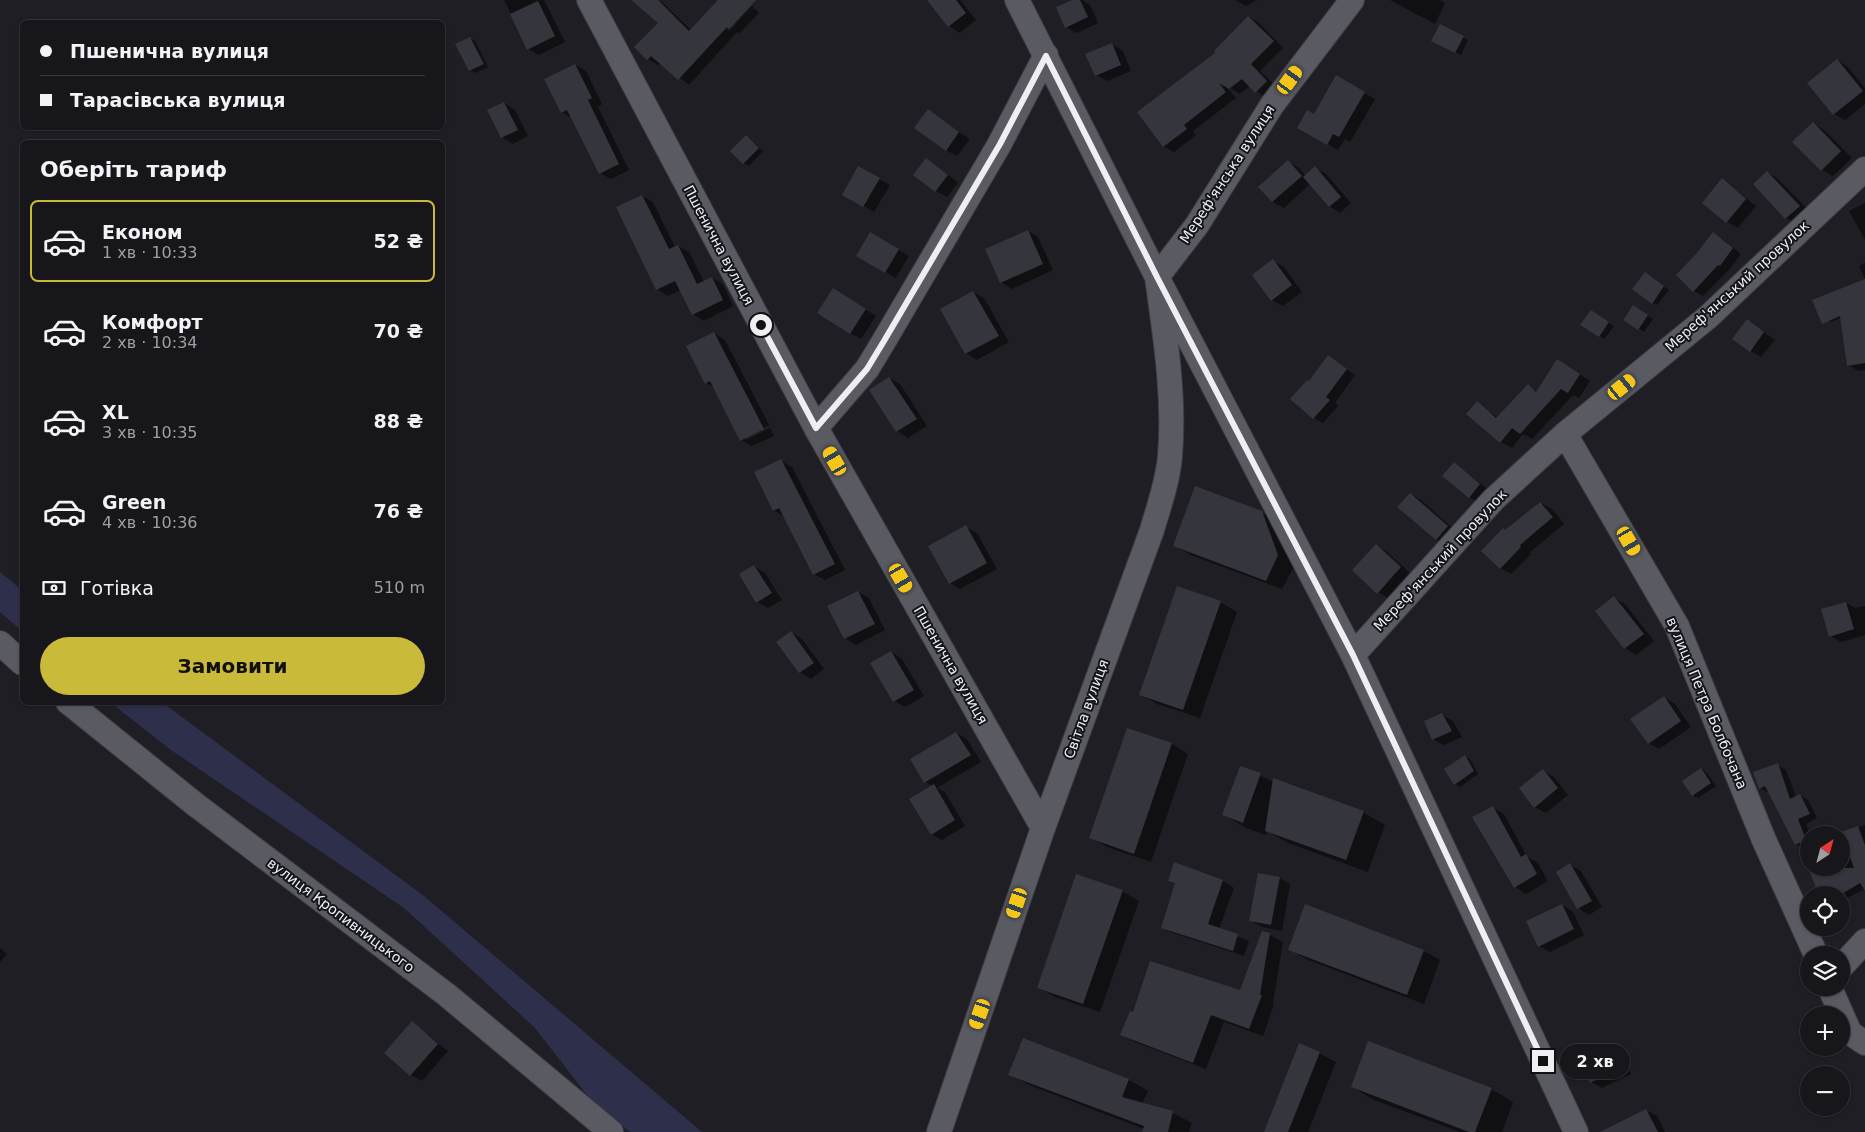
<!DOCTYPE html>
<html lang="uk">
<meta charset="utf-8">
<style>
:root{--surface:#16161b;--page:#1f1f24;--text:#f1f3f6;--muted:#9e9fa3;--line:#35353a;--accent:#caba3a}
body{margin:0;font-family:"DejaVu Sans",sans-serif;background:var(--page);color:var(--text);height:100vh;display:flex;flex-direction:column;font-size:19px;white-space:nowrap}
*{box-sizing:border-box;margin:0}
p{font-size:16px;color:var(--muted)}
.icon{flex:none;width:28px;height:28px;fill:none;stroke:currentColor;stroke-width:2;stroke-linecap:round;stroke-linejoin:round}
.map{position:relative;flex:1;overflow:hidden}
.panel{position:absolute;left:20px;top:140px;width:425px;height:565px;display:flex;flex-direction:column;background:var(--surface);border-radius:8px;box-shadow:0 1px 4px #0004,0 0 0 1px var(--line)}
.panel>*{flex:none}
.hud{position:absolute;left:20px;top:20px;width:425px;height:110px;border-radius:8px;box-shadow:0 1px 4px #0004,0 0 0 1px var(--line);display:grid;align-content:center;height:110px;padding:0 20px;background:var(--surface)}
.needle{width:32px;rotate:36deg}
.buttons{position:absolute;left:1800px;top:826px;display:grid;gap:10px}
.buttons a{display:grid;place-items:center;width:50px;height:50px;border-radius:50%;background:var(--surface);box-shadow:0 1px 4px #0004,0 0 0 1px var(--line);font-size:25px}
.end{position:absolute;width:22px;height:22px;margin:-11px;border:6px solid #efeff3;background:#111;box-shadow:0 0 0 2px #111}
.from{border-radius:50%}
.bubble{position:absolute;height:35px;border-radius:18px;background:var(--surface);box-shadow:0 1px 4px #0004,0 0 0 1px var(--line);font-size:16px;font-weight:700;line-height:35px;text-align:center}
.car{position:absolute;width:15px;height:30px;margin:-15px -8px;border-radius:6px;box-shadow:0 0 4px 1px #0007;background:linear-gradient(#f5c518 24%,#345 0 40%,#f5c518 0 76%,#345 0 86%,#f5c518 0)}
.hud b{display:flex;align-items:center;gap:18px;height:48px;font-size:19px}
.hud b+b{border-top:1px solid var(--line)}
.hud i{width:12px;height:12px;background:var(--text)}
ul{padding:0;list-style:none}
li{display:flex;align-items:center;gap:15px;height:82px;margin:0 10px 8px;padding:0 10px;border:2px solid transparent;border-radius:8px}
li div{flex:1}
li b{display:block;font-size:19px}
li em{font-style:normal;font-weight:700}
li.selected{border-color:var(--accent)}
li>.icon{width:45px;height:45px;stroke-width:1.5}
h2{padding:0 20px;font-size:22px;line-height:60px}
.pay{display:flex;align-items:center;gap:12px;height:55px;padding:0 20px;font-size:19px}
.pay p{margin-inline-start:auto}
.button{display:flex;gap:10px;margin-top:auto;padding:10px 20px}
.button a{flex:1;height:58px;border-radius:30px;background:var(--accent);color:#111;font-size:20px;font-weight:700;line-height:58px;text-align:center}
.map>svg:first-child{display:block}
.green{fill:#2e2f4a}
.shadow{fill:#0007}
.building{fill:#35363d}
.lines{fill:none;stroke-linecap:round;stroke-linejoin:round}
.minor-casing{stroke:#3b3b40;stroke-width:26}
.minor{stroke:#5a5b62;stroke-width:24}
.route{stroke:#efeff3;stroke-width:6}
.labels{text-anchor:middle;dominant-baseline:central;stroke-width:4;stroke-linejoin:round;paint-order:stroke}
.street-label{font-size:14px;fill:#efeff3;stroke:#14151b}
</style>
<div class="map">
<svg width="1865" height="1132" viewBox="0 0 1865 1132">
<rect width="100%" height="100%" fill="#1e1e24"/>
<path class="green" d="M 0,572 L 22,590 L 22,631 L 0,612 Z
M 111,703 L 163,703 L 424,896 L 702,1132 L 630,1132 L 594,1104 L 535,1028 L 404,908 L 171,750 Z"/>
<path class="shadow" d="M 504,0 L 544,0 L 565,42 L 539,55 L 528,49 Z
M 649,0 L 662,2 L 691,30 L 720,0 L 745,0 L 750,5 L 726,30 L 730,30 L 752,6 L 759,13 L 739,34 L 737,32 L 689,85 L 661,62 L 658,65 L 648,59 L 636,47 L 660,23 Z
M 928,0 L 960,0 L 976,20 L 960,33 L 949,26 Z
M 1075,0 L 1082,0 L 1090,5 L 1098,23 L 1077,33 L 1066,27 Z
M 1235,0 L 1257,0 L 1246,6 Z
M 1390,0 L 1440,0 L 1445,3 L 1435,24 Z
M 1249,17 L 1259,23 L 1283,48 L 1260,71 L 1277,87 L 1266,98 L 1250,86 L 1240,94 L 1225,85 L 1236,98 L 1193,131 L 1196,135 L 1174,152 L 1163,146 Z
M 1441,26 L 1468,40 L 1461,55 L 1433,40 Z
M 470,38 L 475,41 L 488,67 L 475,73 L 470,70 Z
M 1112,44 L 1123,51 L 1131,71 L 1107,81 L 1096,75 Z
M 1837,60 L 1848,67 L 1865,88 L 1865,104 L 1845,120 L 1834,114 Z
M 575,65 L 586,71 L 602,104 L 598,107 L 629,170 L 611,179 L 600,173 L 573,119 L 562,112 Z
M 1337,77 L 1375,99 L 1350,142 L 1345,139 L 1338,150 L 1299,128 L 1315,116 Z
M 504,103 L 515,110 L 528,136 L 513,144 L 502,137 Z
M 937,118 L 970,139 L 957,156 L 946,150 Z
M 1813,123 L 1824,130 L 1852,158 L 1833,176 L 1822,170 Z
M 746,136 L 763,151 L 749,166 L 744,163 Z
M 926,160 L 958,182 L 947,197 L 936,191 Z
M 1288,161 L 1299,168 L 1306,176 L 1315,168 L 1326,174 L 1351,203 L 1340,213 L 1329,206 L 1310,184 L 1284,208 L 1273,202 L 1260,187 Z
M 858,168 L 890,185 L 874,212 L 843,194 Z
M 1767,172 L 1778,179 L 1810,212 L 1797,224 L 1786,218 Z
M 1722,180 L 1756,206 L 1738,228 L 1727,222 Z
M 642,196 L 653,202 L 675,247 L 678,246 L 689,252 L 704,282 L 712,278 L 723,284 L 733,306 L 704,321 L 693,314 L 681,290 L 668,296 L 657,289 Z
M 1865,203 L 1865,240 L 1849,211 Z
M 1028,231 L 1038,237 L 1053,270 L 1012,289 L 1001,282 Z
M 871,234 L 909,256 L 896,278 L 858,256 Z
M 1722,239 L 1741,254 L 1729,270 L 1703,296 L 1694,291 Z
M 1273,261 L 1284,267 L 1302,292 L 1283,306 L 1272,300 Z
M 1865,263 L 1865,279 L 1859,266 Z
M 1650,277 L 1669,290 L 1657,305 L 1652,303 Z
M 1865,281 L 1865,307 L 1831,322 L 1820,316 Z
M 973,292 L 984,298 L 1009,342 L 977,360 L 966,353 L 941,310 Z
M 844,296 L 876,316 L 861,339 L 850,333 Z
M 1633,306 L 1653,319 L 1644,332 L 1624,319 Z
M 1596,314 L 1614,326 L 1604,339 L 1599,336 Z
M 1747,321 L 1775,340 L 1761,357 L 1751,351 Z
M 714,333 L 725,340 L 769,425 L 746,437 L 746,440 L 770,428 L 774,436 L 752,446 L 741,440 L 715,388 L 706,383 Z
M 1865,333 L 1865,370 L 1859,371 L 1848,365 Z
M 1329,357 L 1355,375 L 1335,403 L 1338,406 L 1323,423 L 1314,418 L 1309,382 Z
M 1569,367 L 1590,381 L 1579,398 L 1573,395 L 1532,439 L 1523,434 L 1512,448 L 1501,442 L 1477,403 L 1498,418 L 1528,386 L 1538,392 Z
M 889,378 L 900,384 L 927,426 L 908,438 L 897,431 L 871,390 Z
M 781,461 L 792,467 L 845,570 L 825,580 L 814,574 L 785,517 L 774,510 Z
M 1454,463 L 1490,491 L 1480,503 L 1469,497 Z
M 1410,494 L 1421,500 L 1458,533 L 1447,545 L 1436,539 Z
M 1541,503 L 1552,509 L 1564,524 L 1530,552 L 1531,554 L 1511,574 L 1500,568 L 1505,531 Z
M 1262,513 L 1279,522 L 1295,565 L 1282,589 L 1191,555 L 1174,545 Z
M 966,527 L 977,533 L 997,569 L 960,589 L 950,583 Z
M 1376,545 L 1387,552 L 1411,574 L 1389,599 L 1378,592 Z
M 754,566 L 765,573 L 782,600 L 768,608 L 757,602 Z
M 858,592 L 869,598 L 885,630 L 856,645 L 845,638 Z
M 1614,598 L 1625,604 L 1654,641 L 1636,655 L 1625,648 L 1596,611 Z
M 1220,602 L 1237,612 L 1200,718 L 1157,704 L 1140,694 Z
M 1846,603 L 1855,608 L 1865,606 L 1865,635 L 1841,642 L 1830,636 Z
M 791,632 L 802,639 L 824,669 L 811,679 L 800,672 Z
M 891,652 L 902,659 L 924,696 L 905,707 L 894,701 Z
M 1664,697 L 1675,704 L 1691,727 L 1659,749 L 1648,743 Z
M 1442,715 L 1453,721 L 1462,737 L 1444,745 L 1433,739 Z
M 1128,729 L 1172,744 L 1188,754 L 1151,862 L 1107,847 L 1091,837 Z
M 956,733 L 967,739 L 981,762 L 937,788 L 945,792 L 965,826 L 942,840 L 931,834 L 933,786 L 925,782 Z
M 1465,757 L 1470,759 L 1478,774 L 1460,787 L 1455,784 Z
M 1777,765 L 1786,770 L 1796,797 L 1800,795 L 1808,800 L 1817,818 L 1806,824 L 1810,835 L 1809,847 L 1804,849 L 1796,844 L 1769,793 L 1760,788 Z
M 1241,767 L 1274,782 L 1363,812 L 1385,825 L 1368,872 L 1288,843 L 1267,831 L 1266,835 L 1246,828 L 1224,815 Z
M 1701,769 L 1706,772 L 1716,786 L 1698,798 L 1692,795 Z
M 1543,771 L 1554,777 L 1568,795 L 1546,813 L 1535,807 Z
M 1493,808 L 1504,814 L 1527,857 L 1537,862 L 1548,881 L 1526,894 L 1515,887 Z
M 1865,825 L 1865,889 L 1841,901 L 1841,895 L 1820,895 L 1809,868 L 1841,868 L 1841,850 L 1848,847 L 1843,833 Z
M 1175,864 L 1223,881 L 1234,888 L 1219,929 L 1249,941 L 1244,956 L 1173,933 L 1162,927 L 1176,884 L 1169,880 Z
M 1570,865 L 1581,871 L 1602,907 L 1589,915 L 1578,908 Z
M 1279,878 L 1290,884 L 1282,931 L 1262,927 L 1251,921 Z
M 1122,891 L 1139,901 L 1100,1012 L 1055,997 L 1038,987 Z
M 1562,905 L 1573,912 L 1584,935 L 1550,952 L 1539,946 Z
M 1270,935 L 1283,942 L 1273,1003 L 1274,1004 L 1263,1036 L 1224,1022 L 1206,1069 L 1135,1042 L 1122,1035 L 1134,1014 L 1240,992 Z
M 0,948 L 7,954 L 0,962 Z
M 1289,949 L 1424,951 L 1440,960 L 1424,1004 L 1306,959 Z
M 412,1023 L 448,1051 L 422,1081 L 411,1075 Z
M 1023,1039 L 1129,1080 L 1148,1091 L 1142,1104 L 1173,1113 L 1192,1123 L 1189,1132 L 1143,1132 L 1144,1129 L 1029,1085 L 1010,1074 Z
M 1612,1052 L 1623,1058 L 1631,1074 L 1602,1088 L 1591,1082 Z
M 1319,1053 L 1336,1062 L 1308,1132 L 1265,1132 Z
M 1352,1087 L 1491,1089 L 1513,1102 L 1502,1132 L 1460,1132 L 1374,1100 Z
M 1646,1110 L 1657,1116 L 1665,1132 L 1625,1132 Z"/>
<path class="building" d="M 631,0 L 658,0 L 689,31 L 718,0 L 756,0 L 729,29 L 727,27 L 678,80 L 651,56 L 647,60 L 634,47 L 658,23 Z
M 927,0 L 956,0 L 966,13 L 948,27 Z
M 1072,0 L 1080,0 L 1088,17 L 1065,28 L 1056,7 Z
M 538,1 L 555,36 L 527,50 L 510,14 Z
M 1248,16 L 1274,41 L 1251,64 L 1267,81 L 1255,93 L 1242,79 L 1229,89 L 1219,83 L 1226,92 L 1184,125 L 1187,129 L 1163,147 L 1137,112 L 1215,53 L 1214,51 Z
M 1440,24 L 1464,36 L 1455,53 L 1431,41 Z
M 470,37 L 484,64 L 469,71 L 455,44 Z
M 1112,43 L 1121,65 L 1095,76 L 1085,54 Z
M 1837,59 L 1863,91 L 1833,115 L 1807,83 Z
M 575,64 L 592,98 L 588,100 L 619,164 L 599,174 L 567,110 L 561,113 L 544,79 Z
M 1336,75 L 1365,92 L 1339,137 L 1333,134 L 1327,145 L 1297,128 L 1307,110 L 1314,114 Z
M 504,102 L 518,130 L 501,138 L 487,110 Z
M 928,109 L 959,132 L 946,151 L 914,128 Z
M 1813,122 L 1841,151 L 1821,171 L 1792,142 Z
M 746,135 L 759,148 L 743,164 L 730,151 Z
M 926,158 L 948,175 L 935,192 L 913,175 Z
M 1288,160 L 1302,176 L 1272,202 L 1258,187 Z
M 858,166 L 880,178 L 863,207 L 842,195 Z
M 1315,166 L 1341,197 L 1329,207 L 1303,177 Z
M 1767,171 L 1800,206 L 1785,219 L 1753,184 Z
M 1722,178 L 1746,199 L 1726,223 L 1702,203 Z
M 642,195 L 669,249 L 678,245 L 697,284 L 712,277 L 723,300 L 692,315 L 675,281 L 656,290 L 616,207 Z
M 1028,230 L 1043,264 L 1000,283 L 985,249 Z
M 870,232 L 899,249 L 885,273 L 856,256 Z
M 1713,232 L 1733,248 L 1720,266 L 1718,265 L 1693,292 L 1676,275 L 1696,254 Z
M 1273,259 L 1292,285 L 1271,301 L 1252,275 Z
M 1645,272 L 1664,286 L 1652,304 L 1632,289 Z
M 1865,279 L 1865,363 L 1847,366 L 1840,316 L 1822,324 L 1812,300 Z
M 833,288 L 866,309 L 850,334 L 817,313 Z
M 973,291 L 999,336 L 965,354 L 940,309 Z
M 1633,305 L 1648,315 L 1638,330 L 1623,320 Z
M 1591,310 L 1609,322 L 1599,337 L 1580,325 Z
M 1747,319 L 1764,332 L 1750,352 L 1732,339 Z
M 714,332 L 764,429 L 740,441 L 710,381 L 705,384 L 686,346 Z
M 1328,355 L 1347,369 L 1326,397 L 1330,400 L 1313,419 L 1290,399 L 1307,380 L 1309,381 Z
M 1557,359 L 1580,374 L 1568,393 L 1561,389 L 1520,434 L 1512,428 L 1500,443 L 1466,414 L 1477,401 L 1496,418 L 1528,384 L 1536,392 Z
M 889,377 L 917,419 L 896,432 L 869,390 Z
M 781,459 L 835,564 L 813,575 L 779,508 L 773,511 L 754,472 Z
M 1454,462 L 1480,484 L 1469,498 L 1442,476 Z
M 1195,486 L 1262,511 L 1278,555 L 1266,581 L 1173,546 Z
M 1410,493 L 1448,526 L 1436,540 L 1397,507 Z
M 1540,502 L 1553,517 L 1520,545 L 1521,547 L 1500,569 L 1481,551 L 1503,528 L 1505,530 Z
M 966,525 L 987,563 L 949,584 L 928,546 Z
M 1376,544 L 1401,567 L 1377,594 L 1352,570 Z
M 754,565 L 772,593 L 756,603 L 739,574 Z
M 1177,586 L 1221,601 L 1183,710 L 1139,695 Z
M 858,591 L 875,624 L 844,639 L 827,606 Z
M 1614,596 L 1644,634 L 1624,649 L 1595,611 Z
M 1846,602 L 1854,629 L 1829,637 L 1821,609 Z
M 791,631 L 814,663 L 799,673 L 776,642 Z
M 891,651 L 914,690 L 893,702 L 870,663 Z
M 1664,696 L 1681,721 L 1648,744 L 1630,719 Z
M 1442,713 L 1452,731 L 1432,740 L 1424,721 Z
M 1127,728 L 1172,743 L 1134,854 L 1089,838 Z
M 956,732 L 971,755 L 924,783 L 910,759 Z
M 1465,755 L 1474,771 L 1454,785 L 1444,769 Z
M 1778,763 L 1790,799 L 1800,794 L 1810,814 L 1798,819 L 1806,840 L 1795,845 L 1765,786 L 1759,789 L 1753,772 Z
M 1240,766 L 1261,773 L 1243,823 L 1222,815 Z
M 1701,768 L 1711,783 L 1692,796 L 1682,781 Z
M 1543,769 L 1558,788 L 1534,808 L 1519,788 Z
M 1273,778 L 1364,811 L 1346,860 L 1265,831 Z
M 934,784 L 955,820 L 931,835 L 909,799 Z
M 1493,806 L 1521,857 L 1526,854 L 1537,874 L 1514,888 L 1472,817 Z
M 1858,826 L 1865,845 L 1865,891 L 1860,883 L 1840,895 L 1819,895 L 1808,868 L 1854,868 L 1841,832 Z
M 1174,862 L 1223,880 L 1208,924 L 1238,934 L 1233,951 L 1161,928 L 1175,883 L 1168,881 Z
M 1570,863 L 1592,901 L 1577,909 L 1556,872 Z
M 1258,873 L 1280,877 L 1271,925 L 1249,921 Z
M 1076,874 L 1123,890 L 1083,1004 L 1037,988 Z
M 1305,904 L 1424,950 L 1407,995 L 1288,950 Z
M 1562,904 L 1574,929 L 1538,947 L 1526,921 Z
M 1262,931 L 1270,933 L 1260,995 L 1262,995 L 1249,1029 L 1211,1015 L 1193,1063 L 1120,1035 L 1130,1011 L 1133,1012 L 1150,961 L 1240,990 Z
M 412,1021 L 438,1044 L 410,1076 L 384,1053 Z
M 1023,1038 L 1129,1079 L 1122,1097 L 1173,1111 L 1168,1132 L 1142,1132 L 1144,1126 L 1008,1075 Z
M 1368,1041 L 1492,1088 L 1475,1132 L 1469,1132 L 1351,1087 Z
M 1299,1043 L 1320,1052 L 1288,1132 L 1264,1132 Z
M 1612,1050 L 1621,1067 L 1590,1083 L 1581,1066 Z
M 1646,1109 L 1658,1132 L 1600,1132 Z"/>
<g class="lines">
<defs>
<path id="minor" d="M 589,0 L 816,428 L 1043,828
M 1017,0 L 1157,277 L 1353,655 L 1576,1132
M 816,428 L 867,369 L 884,341 L 999,145 L 1046,55
M 1565,434 L 1677,626 L 1764,840 L 1816,955
M 0,643 L 22,663
M 1353,655 L 1493,500 L 1565,434 L 1708,317 L 1865,169
M 68,702 L 196,805 L 447,995 L 611,1132
M 1841,967 L 1865,941
M 1830,988 L 1850,1033 L 1865,1043
M 939,1132 L 1043,828 L 1152,530 C 1159,506 1168,481 1170,456 C 1175,396 1165,336 1157,277 L 1197,225 L 1272,105 L 1352,0"/>
</defs>
<use href="#minor" class="minor-casing"/>
<use href="#minor" class="minor"/>
</g>
<g class="lines">
<path class="route" d="M 761,325 L 816,428 L 867,369 L 884,341 L 1000,144 L 1046,56 L 1157,277 L 1353,655 L 1543,1061"/>
</g>
<g class="labels">
<g class="street-label">
<text transform="translate(1227 174) rotate(-57)">Мереф'янська вулиця</text>
<text transform="translate(719 245) rotate(62)">Пшенична вулиця</text>
<text transform="translate(1737 286) rotate(-42)">Мереф'янський провулок</text>
<text transform="translate(1440 560) rotate(-47)">Мереф'янський провулок</text>
<text transform="translate(951 665) rotate(60)">Пшенична вулиця</text>
<text transform="translate(1707 703) rotate(67)">вулиця Петра Болбочана</text>
<text transform="translate(1086 709) rotate(-70)">Світла вулиця</text>
<text transform="translate(341 915) rotate(37)">вулиця Кропивницького</text>
</g>
</g>
</svg>
<div class="buttons">
<a><svg class="needle" viewBox="-14 -14 28 28"><path d="M0-13l5 13h-10z" fill="#e53935"/><path d="M0 13l5-13h-10z" fill="#9e9fa3"/></svg></a>
<a><svg class="icon" aria-label="locate" viewBox="0 0 24 24"><circle cx="12" cy="12" r="6"/><path d="M12 2v4M12 18v4M2 12h4M18 12h4"/></svg></a>
<a><svg class="icon" aria-label="layers" viewBox="0 0 24 24"><path d="M12 4l9 5-9 5-9-5zM3 14l9 5 9-5"/></svg></a>
<a>+</a>
<a>−</a>
</div>
<i class="end from" style="left:761px;top:325px"></i>
<i class="end" style="left:1543px;top:1061px"></i>
<div class="bubble" style="left:1560px;top:1044px;width:70px">2 хв</div>
<i class="car" style="left:1290px;top:80px;rotate:36deg"></i>
<i class="car" style="left:1622px;top:387px;rotate:51deg"></i>
<i class="car" style="left:835px;top:461px;rotate:330deg"></i>
<i class="car" style="left:1629px;top:541px;rotate:150deg"></i>
<i class="car" style="left:901px;top:578px;rotate:150deg"></i>
<i class="car" style="left:1017px;top:903px;rotate:199deg"></i>
<i class="car" style="left:980px;top:1014px;rotate:199deg"></i>
<div class="hud">
<b><i class="from"></i>Пшенична вулиця</b>
<b><i></i>Тарасівська вулиця</b>
</div>
<section class="panel">
<h2>Оберіть тариф</h2>
<ul>
<li class="selected"><svg class="icon" aria-label="car" viewBox="0 0 24 24"><path d="M5 17H2v-5l4-1 3-4h7l3 4 3 1v5h-3M9 17h6M6 11h13"/><circle cx="7" cy="17" r="2"/><circle cx="17" cy="17" r="2"/></svg><div><b>Економ</b><p>1 хв · 10:33</p></div><em>52 ₴</em></li>
<li><svg class="icon" aria-label="car" viewBox="0 0 24 24"><path d="M5 17H2v-5l4-1 3-4h7l3 4 3 1v5h-3M9 17h6M6 11h13"/><circle cx="7" cy="17" r="2"/><circle cx="17" cy="17" r="2"/></svg><div><b>Комфорт</b><p>2 хв · 10:34</p></div><em>70 ₴</em></li>
<li><svg class="icon" aria-label="car" viewBox="0 0 24 24"><path d="M5 17H2v-5l4-1 3-4h7l3 4 3 1v5h-3M9 17h6M6 11h13"/><circle cx="7" cy="17" r="2"/><circle cx="17" cy="17" r="2"/></svg><div><b>XL</b><p>3 хв · 10:35</p></div><em>88 ₴</em></li>
<li><svg class="icon" aria-label="car" viewBox="0 0 24 24"><path d="M5 17H2v-5l4-1 3-4h7l3 4 3 1v5h-3M9 17h6M6 11h13"/><circle cx="7" cy="17" r="2"/><circle cx="17" cy="17" r="2"/></svg><div><b>Green</b><p>4 хв · 10:36</p></div><em>76 ₴</em></li>
</ul>
<div class="pay"><svg class="icon" aria-label="cash" viewBox="0 0 24 24"><path d="M3 7h18v10H3z"/><circle cx="12" cy="12" r="2"/></svg>Готівка<p>510 m</p></div>
<div class="button"><a>Замовити</a></div>
</section>
</div>
